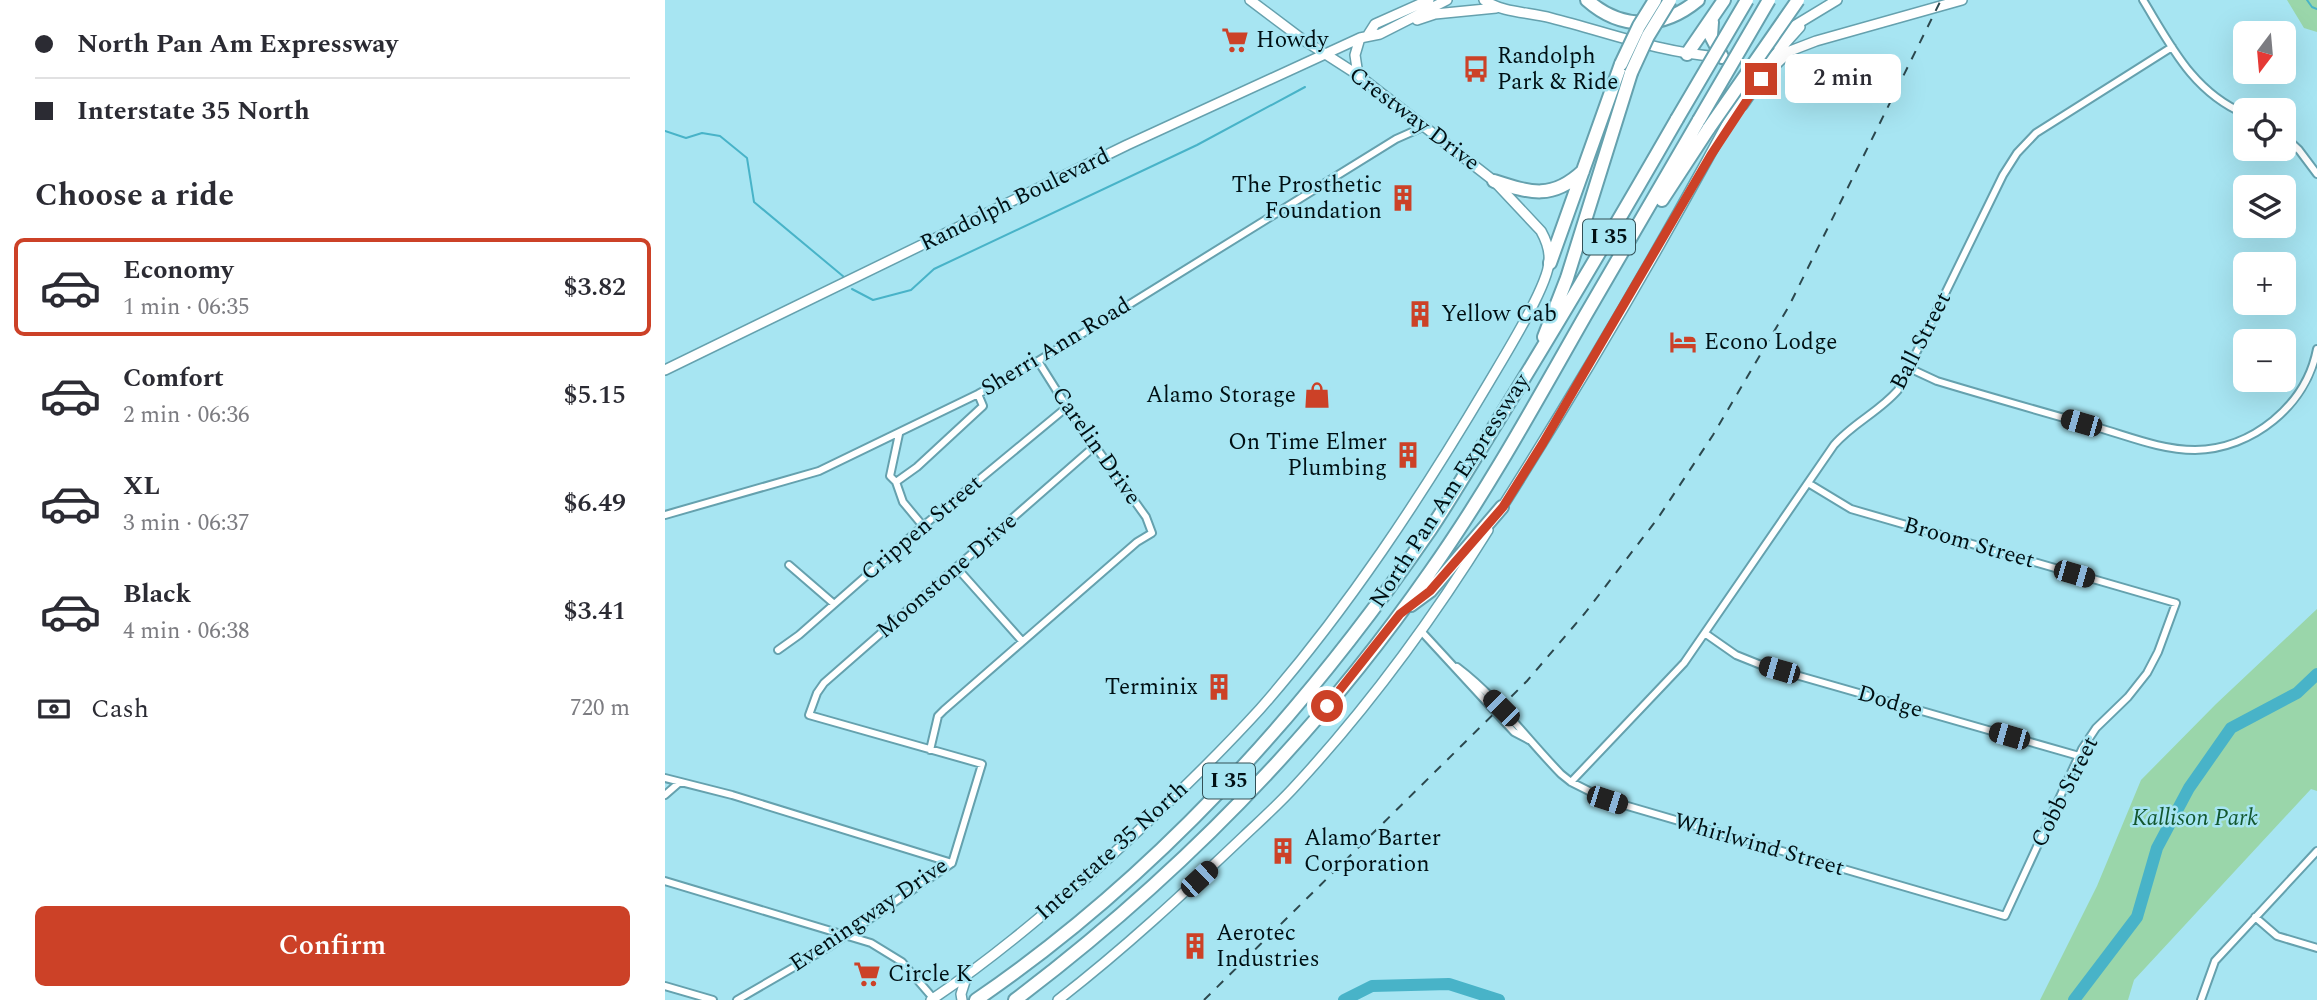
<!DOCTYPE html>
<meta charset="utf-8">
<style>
:root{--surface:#fff;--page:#f7f7f7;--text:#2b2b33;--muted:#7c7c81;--line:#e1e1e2;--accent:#cc4127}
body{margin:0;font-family:Spectral,serif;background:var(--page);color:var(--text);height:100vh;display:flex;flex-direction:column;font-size:26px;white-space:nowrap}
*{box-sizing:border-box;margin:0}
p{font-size:23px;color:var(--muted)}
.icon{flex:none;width:38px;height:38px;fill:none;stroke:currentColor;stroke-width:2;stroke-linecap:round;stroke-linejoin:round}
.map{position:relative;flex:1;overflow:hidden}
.sheet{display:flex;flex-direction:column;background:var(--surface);width:665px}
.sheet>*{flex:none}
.top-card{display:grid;align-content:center;height:154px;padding:0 35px;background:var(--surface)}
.needle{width:46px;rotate:196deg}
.buttons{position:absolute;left:1568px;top:21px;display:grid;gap:14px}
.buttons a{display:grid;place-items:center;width:63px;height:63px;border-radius:10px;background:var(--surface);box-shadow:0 7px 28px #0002;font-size:35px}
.end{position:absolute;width:32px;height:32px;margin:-16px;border:9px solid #cc4127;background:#fff;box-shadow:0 0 0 4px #fff}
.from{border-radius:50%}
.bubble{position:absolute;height:49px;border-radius:10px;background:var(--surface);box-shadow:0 7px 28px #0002;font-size:23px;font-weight:600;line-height:49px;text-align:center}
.car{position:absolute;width:21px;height:42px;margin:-21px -10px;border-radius:9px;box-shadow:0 0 5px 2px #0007;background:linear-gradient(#222 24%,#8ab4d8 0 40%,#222 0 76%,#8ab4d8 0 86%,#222 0)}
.top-card b{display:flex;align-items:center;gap:24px;height:66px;font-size:26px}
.top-card b+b{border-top:2px solid var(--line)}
.top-card i{width:18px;height:18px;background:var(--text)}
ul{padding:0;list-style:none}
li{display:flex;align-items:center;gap:21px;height:98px;margin:0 14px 10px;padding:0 21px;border:4px solid transparent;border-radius:10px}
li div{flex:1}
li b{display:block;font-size:26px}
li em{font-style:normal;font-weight:600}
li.selected{border-color:var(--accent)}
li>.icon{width:63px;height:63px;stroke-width:1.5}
h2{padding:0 35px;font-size:32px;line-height:84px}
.pay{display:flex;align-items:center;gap:18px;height:77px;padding:0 35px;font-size:26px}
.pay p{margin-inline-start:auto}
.cta{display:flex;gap:14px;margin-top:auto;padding:14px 35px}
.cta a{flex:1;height:80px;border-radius:10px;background:var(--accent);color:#fff;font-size:28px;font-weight:600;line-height:80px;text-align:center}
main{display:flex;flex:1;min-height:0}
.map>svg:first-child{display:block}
.green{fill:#9ad6aa}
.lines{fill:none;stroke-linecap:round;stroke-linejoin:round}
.stream{stroke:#48b3c8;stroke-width:2}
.river{stroke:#48b3c8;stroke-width:12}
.street-casing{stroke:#65a1ae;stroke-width:10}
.secondary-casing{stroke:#65a1ae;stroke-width:12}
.highway-casing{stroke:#65a1ae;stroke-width:16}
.street{stroke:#fff;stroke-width:6}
.secondary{stroke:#fff;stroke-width:9}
.highway{stroke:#fff;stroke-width:12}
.rail{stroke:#2c484e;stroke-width:2;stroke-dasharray:9 9;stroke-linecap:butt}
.highway-bridge-casing{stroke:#65a1ae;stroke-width:16;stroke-linecap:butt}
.highway-bridge{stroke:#fff;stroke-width:12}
.route{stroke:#cc4127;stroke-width:9}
.labels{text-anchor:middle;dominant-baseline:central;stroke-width:5;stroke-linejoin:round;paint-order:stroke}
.shield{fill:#a7e5f2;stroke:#325057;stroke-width:2}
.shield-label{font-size:21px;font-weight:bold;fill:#001014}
.poi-label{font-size:23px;fill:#001014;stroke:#a7e5f2;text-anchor:start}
.street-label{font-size:23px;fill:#001014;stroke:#a7e5f2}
.park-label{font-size:23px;font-style:italic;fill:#13572f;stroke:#a7e5f2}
</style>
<main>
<section class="sheet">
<div class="top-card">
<b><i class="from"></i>North Pan Am Expressway</b>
<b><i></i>Interstate 35 North</b>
</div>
<h2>Choose a ride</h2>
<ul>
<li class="selected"><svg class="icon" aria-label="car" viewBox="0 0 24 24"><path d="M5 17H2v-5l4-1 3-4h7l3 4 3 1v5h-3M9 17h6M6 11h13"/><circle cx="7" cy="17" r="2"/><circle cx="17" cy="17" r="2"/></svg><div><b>Economy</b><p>1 min · 06:35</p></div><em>$3.82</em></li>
<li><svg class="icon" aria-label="car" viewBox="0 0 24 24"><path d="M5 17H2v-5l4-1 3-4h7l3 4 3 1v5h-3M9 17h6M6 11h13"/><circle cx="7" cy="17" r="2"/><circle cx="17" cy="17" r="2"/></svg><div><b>Comfort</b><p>2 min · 06:36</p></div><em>$5.15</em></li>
<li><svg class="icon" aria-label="car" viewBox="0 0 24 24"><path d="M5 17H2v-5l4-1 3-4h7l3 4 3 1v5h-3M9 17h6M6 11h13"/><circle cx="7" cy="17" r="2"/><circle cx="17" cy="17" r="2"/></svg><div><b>XL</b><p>3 min · 06:37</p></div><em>$6.49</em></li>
<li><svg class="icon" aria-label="car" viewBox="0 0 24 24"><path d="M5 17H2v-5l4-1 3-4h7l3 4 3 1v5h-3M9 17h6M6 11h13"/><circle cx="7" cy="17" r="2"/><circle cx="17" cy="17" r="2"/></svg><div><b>Black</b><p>4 min · 06:38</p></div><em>$3.41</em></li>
</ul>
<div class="pay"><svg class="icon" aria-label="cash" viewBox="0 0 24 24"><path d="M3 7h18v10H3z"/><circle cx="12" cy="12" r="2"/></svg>Cash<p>720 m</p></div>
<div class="cta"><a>Confirm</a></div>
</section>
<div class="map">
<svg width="1652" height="1000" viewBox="0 0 1652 1000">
<rect width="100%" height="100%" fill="#a7e5f2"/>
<path class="green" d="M 1622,0 L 1652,0 L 1652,32 L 1639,28 Z
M 1652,609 L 1652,791 L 1646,789 L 1469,980 L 1463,1000 L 1375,1000 L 1432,886 L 1476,780 L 1551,704 Z"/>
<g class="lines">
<path class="stream" d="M 1642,0 L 1647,7 L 1652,9
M 0,131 L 21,138 L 37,133 L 55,136 L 82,158 L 89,202 L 179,277
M 187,289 L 208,300 L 246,290 L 269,269 L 532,145 L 640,87"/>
<path class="river" d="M 679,1000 L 707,986 L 784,984 L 834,1000
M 1409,1000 L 1472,917 L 1492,848 L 1524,788 L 1566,728 L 1632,693 L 1652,674"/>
<defs>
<path id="street" d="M 1478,0 C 1506,46 1528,92 1580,114
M 1619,136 L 1634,150 L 1652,174
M 1244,368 L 1272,381 C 1325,397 1378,412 1431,427 C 1463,436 1496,450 1530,450 C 1587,449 1641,406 1652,349
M 234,434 L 225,476 L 231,482 L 238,502 L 258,526
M 231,482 L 252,467 L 318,406 L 313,394
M 0,515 L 154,471 L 313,394 L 373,361 L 731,139 L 758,127
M 124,565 L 168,603
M 292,568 L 357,641
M 756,631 L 849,732 L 864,740
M 1041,634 L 1071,655 L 1096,665 L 1414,756
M 113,650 L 134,635 L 258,526 L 402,407
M 792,667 C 832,697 861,738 896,774 L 906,782 L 942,800 L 1340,916 L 1417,749 L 1431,728 L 1463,697 L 1482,673 L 1493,652 L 1511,603 L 1186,509 L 1143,483
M 265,750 L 273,716 L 279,710 L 472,542 L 487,533 L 481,517 L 402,407 L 373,361
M 0,778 L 67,795 L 287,863
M 906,782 L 1019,663 L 1169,445 C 1188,423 1214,412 1233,390 L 1338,175 L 1352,153 L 1371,133 L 1507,47
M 0,795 L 15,782
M 0,881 L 206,943 L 237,962 L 268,998
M 1590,917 L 1612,936 L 1652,948
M 0,986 L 48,1000
M 72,1000 L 162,948 L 287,863 L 317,764 L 144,715 L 152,693 L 159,683 L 431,445
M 1536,1000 L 1550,961 L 1652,851"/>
<path id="secondary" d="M 819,0 C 838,13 864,12 886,18 C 945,33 993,52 1054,57
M 752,20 L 770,14 L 831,8
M 703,35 L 710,24 L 764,0
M 1108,44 L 1124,29 L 1172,0
M 693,75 L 690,55 L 695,38
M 1096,79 L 1125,51 L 1151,41 L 1297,0
M 1078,105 L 1096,79 L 1100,66 L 1135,27
M 0,370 L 462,145 L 695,38 L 715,34 L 782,0
M 834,512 C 926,367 1013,217 1094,64
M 266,1000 C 323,962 376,917 428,872 C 486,820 543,766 595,709 C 682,610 756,497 823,384 C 837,360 884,285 884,261 C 885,250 881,240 876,231 L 829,181 L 693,75 L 637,39 L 585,0
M 297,1000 L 296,994 L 302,975
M 393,1000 C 459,949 519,893 579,836 C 597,819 616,802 632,784 C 704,706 767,620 823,530"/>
<path id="highway" d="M 922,0 C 957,31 998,29 1033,0
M 1047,22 L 1046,36 L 1057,57
M 1022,54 L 1059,0
M 829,181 C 866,193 887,200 918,171
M 997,200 L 1044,128
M 885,263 L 956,64
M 879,337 L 902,278 L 966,73
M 746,605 L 765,591 L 837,507
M 311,1000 C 491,877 642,709 765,530 C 789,494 811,456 834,419 C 895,320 954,220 1012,119
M 350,1000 C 510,879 651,736 765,572 C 823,490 871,402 920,316 C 958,250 996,186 1034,120"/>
</defs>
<use href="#street" class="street-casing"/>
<use href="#secondary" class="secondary-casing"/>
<use href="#highway" class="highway-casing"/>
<use href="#street" class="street"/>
<use href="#secondary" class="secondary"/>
<use href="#highway" class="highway"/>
<path class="rail" d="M 539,1000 L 862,681 L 920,613 L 993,518 L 1048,435 L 1124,306 L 1276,0"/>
<defs>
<path id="highway-bridge" d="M 956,64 L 974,26 L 990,0
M 966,73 L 983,36 L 1005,0
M 1012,119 L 1082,0
M 1034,120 L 1104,0
M 1044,128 L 1133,0"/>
</defs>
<use href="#highway-bridge" class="highway-bridge-casing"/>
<use href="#highway-bridge" class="highway-bridge"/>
</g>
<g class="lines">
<path class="route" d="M 662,706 L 735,614 L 765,591 L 838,507 L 878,443 L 1046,155 L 1096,79"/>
</g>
<defs>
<symbol id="supermarket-bare" viewBox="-9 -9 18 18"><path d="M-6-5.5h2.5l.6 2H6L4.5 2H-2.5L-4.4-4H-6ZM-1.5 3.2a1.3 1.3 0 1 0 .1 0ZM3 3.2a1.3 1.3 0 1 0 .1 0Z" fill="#cc4127" stroke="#a7e5f2" stroke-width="2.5" paint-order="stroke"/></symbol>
<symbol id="bus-bare" viewBox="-9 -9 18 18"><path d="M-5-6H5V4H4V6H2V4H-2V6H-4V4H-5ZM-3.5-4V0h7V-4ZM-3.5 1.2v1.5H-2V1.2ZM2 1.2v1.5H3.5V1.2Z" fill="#cc4127" stroke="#a7e5f2" stroke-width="2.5" paint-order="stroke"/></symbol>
<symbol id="building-bare" viewBox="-9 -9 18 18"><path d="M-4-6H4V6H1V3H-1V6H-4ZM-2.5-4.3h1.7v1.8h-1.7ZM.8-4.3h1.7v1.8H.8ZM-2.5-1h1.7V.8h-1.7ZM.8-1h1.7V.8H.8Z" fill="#cc4127" stroke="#a7e5f2" stroke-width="2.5" paint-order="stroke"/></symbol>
<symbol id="hotel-bare" viewBox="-9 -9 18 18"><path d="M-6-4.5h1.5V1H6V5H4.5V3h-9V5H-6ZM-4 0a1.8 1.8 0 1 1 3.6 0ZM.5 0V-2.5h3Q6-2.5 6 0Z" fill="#cc4127" stroke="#a7e5f2" stroke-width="2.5" paint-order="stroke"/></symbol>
<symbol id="shop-bare" viewBox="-9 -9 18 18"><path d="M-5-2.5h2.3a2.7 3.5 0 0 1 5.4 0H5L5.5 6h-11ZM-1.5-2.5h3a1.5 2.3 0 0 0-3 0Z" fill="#cc4127" stroke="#a7e5f2" stroke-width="2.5" paint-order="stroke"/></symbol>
</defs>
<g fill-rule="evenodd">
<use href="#supermarket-bare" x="551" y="21" width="38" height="38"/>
<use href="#bus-bare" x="792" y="50" width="38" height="38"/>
<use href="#building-bare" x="719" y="179" width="38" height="38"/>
<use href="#building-bare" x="736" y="295" width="38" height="38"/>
<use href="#hotel-bare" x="999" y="323" width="38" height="38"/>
<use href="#shop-bare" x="633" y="376" width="38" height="38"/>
<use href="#building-bare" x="724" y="436" width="38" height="38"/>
<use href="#building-bare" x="535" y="668" width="38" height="38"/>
<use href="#building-bare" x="599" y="832" width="38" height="38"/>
<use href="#building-bare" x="511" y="927" width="38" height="38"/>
<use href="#supermarket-bare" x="183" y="955" width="38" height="38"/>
</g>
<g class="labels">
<g class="shield">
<rect x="918" y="219.5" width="52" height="35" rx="5"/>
<rect x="538" y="763.5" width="52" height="35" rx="5"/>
</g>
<g class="shield-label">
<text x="944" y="237">I 35</text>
<text x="564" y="781">I 35</text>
</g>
<g class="poi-label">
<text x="591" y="40">Howdy</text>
<text x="832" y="56">Randolph<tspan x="832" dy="26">Park &amp; Ride</tspan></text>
<text x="717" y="185" text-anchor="end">The Prosthetic<tspan x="717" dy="26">Foundation</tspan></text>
<text x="776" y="314">Yellow Cab</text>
<text x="1039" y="342">Econo Lodge</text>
<text x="631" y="395" text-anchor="end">Alamo Storage</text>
<text x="722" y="442" text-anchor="end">On Time Elmer<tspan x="722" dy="26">Plumbing</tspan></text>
<text x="533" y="687" text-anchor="end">Terminix</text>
<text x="639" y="838">Alamo Barter<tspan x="639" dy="26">Corporation</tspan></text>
<text x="551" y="933">Aerotec<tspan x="551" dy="26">Industries</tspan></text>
<text x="223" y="974">Circle K</text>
</g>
<g class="street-label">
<text transform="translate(749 119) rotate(37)">Crestway Drive</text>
<text transform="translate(350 200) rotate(-26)">Randolph Boulevard</text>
<text transform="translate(1256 341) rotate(-63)">Ball Street</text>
<text transform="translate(391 347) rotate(-31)">Sherri Ann Road</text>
<text transform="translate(431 446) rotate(55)">Carelin Drive</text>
<text transform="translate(785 491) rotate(-57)">North Pan Am Expressway</text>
<text transform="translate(257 528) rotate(-40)">Crippen Street</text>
<text transform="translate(1304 543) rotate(16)">Broom Street</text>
<text transform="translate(282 576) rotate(-41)">Moonstone Drive</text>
<text transform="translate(1225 702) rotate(16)">Dodge</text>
<text transform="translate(1400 792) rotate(-63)">Cobb Street</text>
<text transform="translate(1094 845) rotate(16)">Whirlwind Street</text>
<text transform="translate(447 851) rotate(-42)">Interstate 35 North</text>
<text transform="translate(204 915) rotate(-34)">Eveningway Drive</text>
</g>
<g class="park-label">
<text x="1530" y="818">Kallison Park</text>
</g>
</g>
</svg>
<div class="buttons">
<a><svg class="needle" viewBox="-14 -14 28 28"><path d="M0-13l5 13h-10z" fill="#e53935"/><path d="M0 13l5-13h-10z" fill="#7c7c81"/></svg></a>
<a><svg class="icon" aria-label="locate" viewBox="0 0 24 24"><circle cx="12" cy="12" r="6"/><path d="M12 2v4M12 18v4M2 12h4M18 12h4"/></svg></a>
<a><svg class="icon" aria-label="layers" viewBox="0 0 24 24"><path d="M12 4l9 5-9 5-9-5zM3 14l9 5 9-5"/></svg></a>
<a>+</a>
<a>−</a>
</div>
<i class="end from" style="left:662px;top:706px"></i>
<i class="end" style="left:1096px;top:79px"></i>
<div class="bubble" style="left:1120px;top:54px;width:116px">2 min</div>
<i class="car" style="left:1416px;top:423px;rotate:286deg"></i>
<i class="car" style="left:1409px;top:574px;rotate:106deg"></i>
<i class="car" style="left:1114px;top:670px;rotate:286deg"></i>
<i class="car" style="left:836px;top:708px;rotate:315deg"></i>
<i class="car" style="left:1344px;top:736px;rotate:286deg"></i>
<i class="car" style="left:942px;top:800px;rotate:108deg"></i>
<i class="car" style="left:534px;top:879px;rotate:47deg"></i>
</div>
</main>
